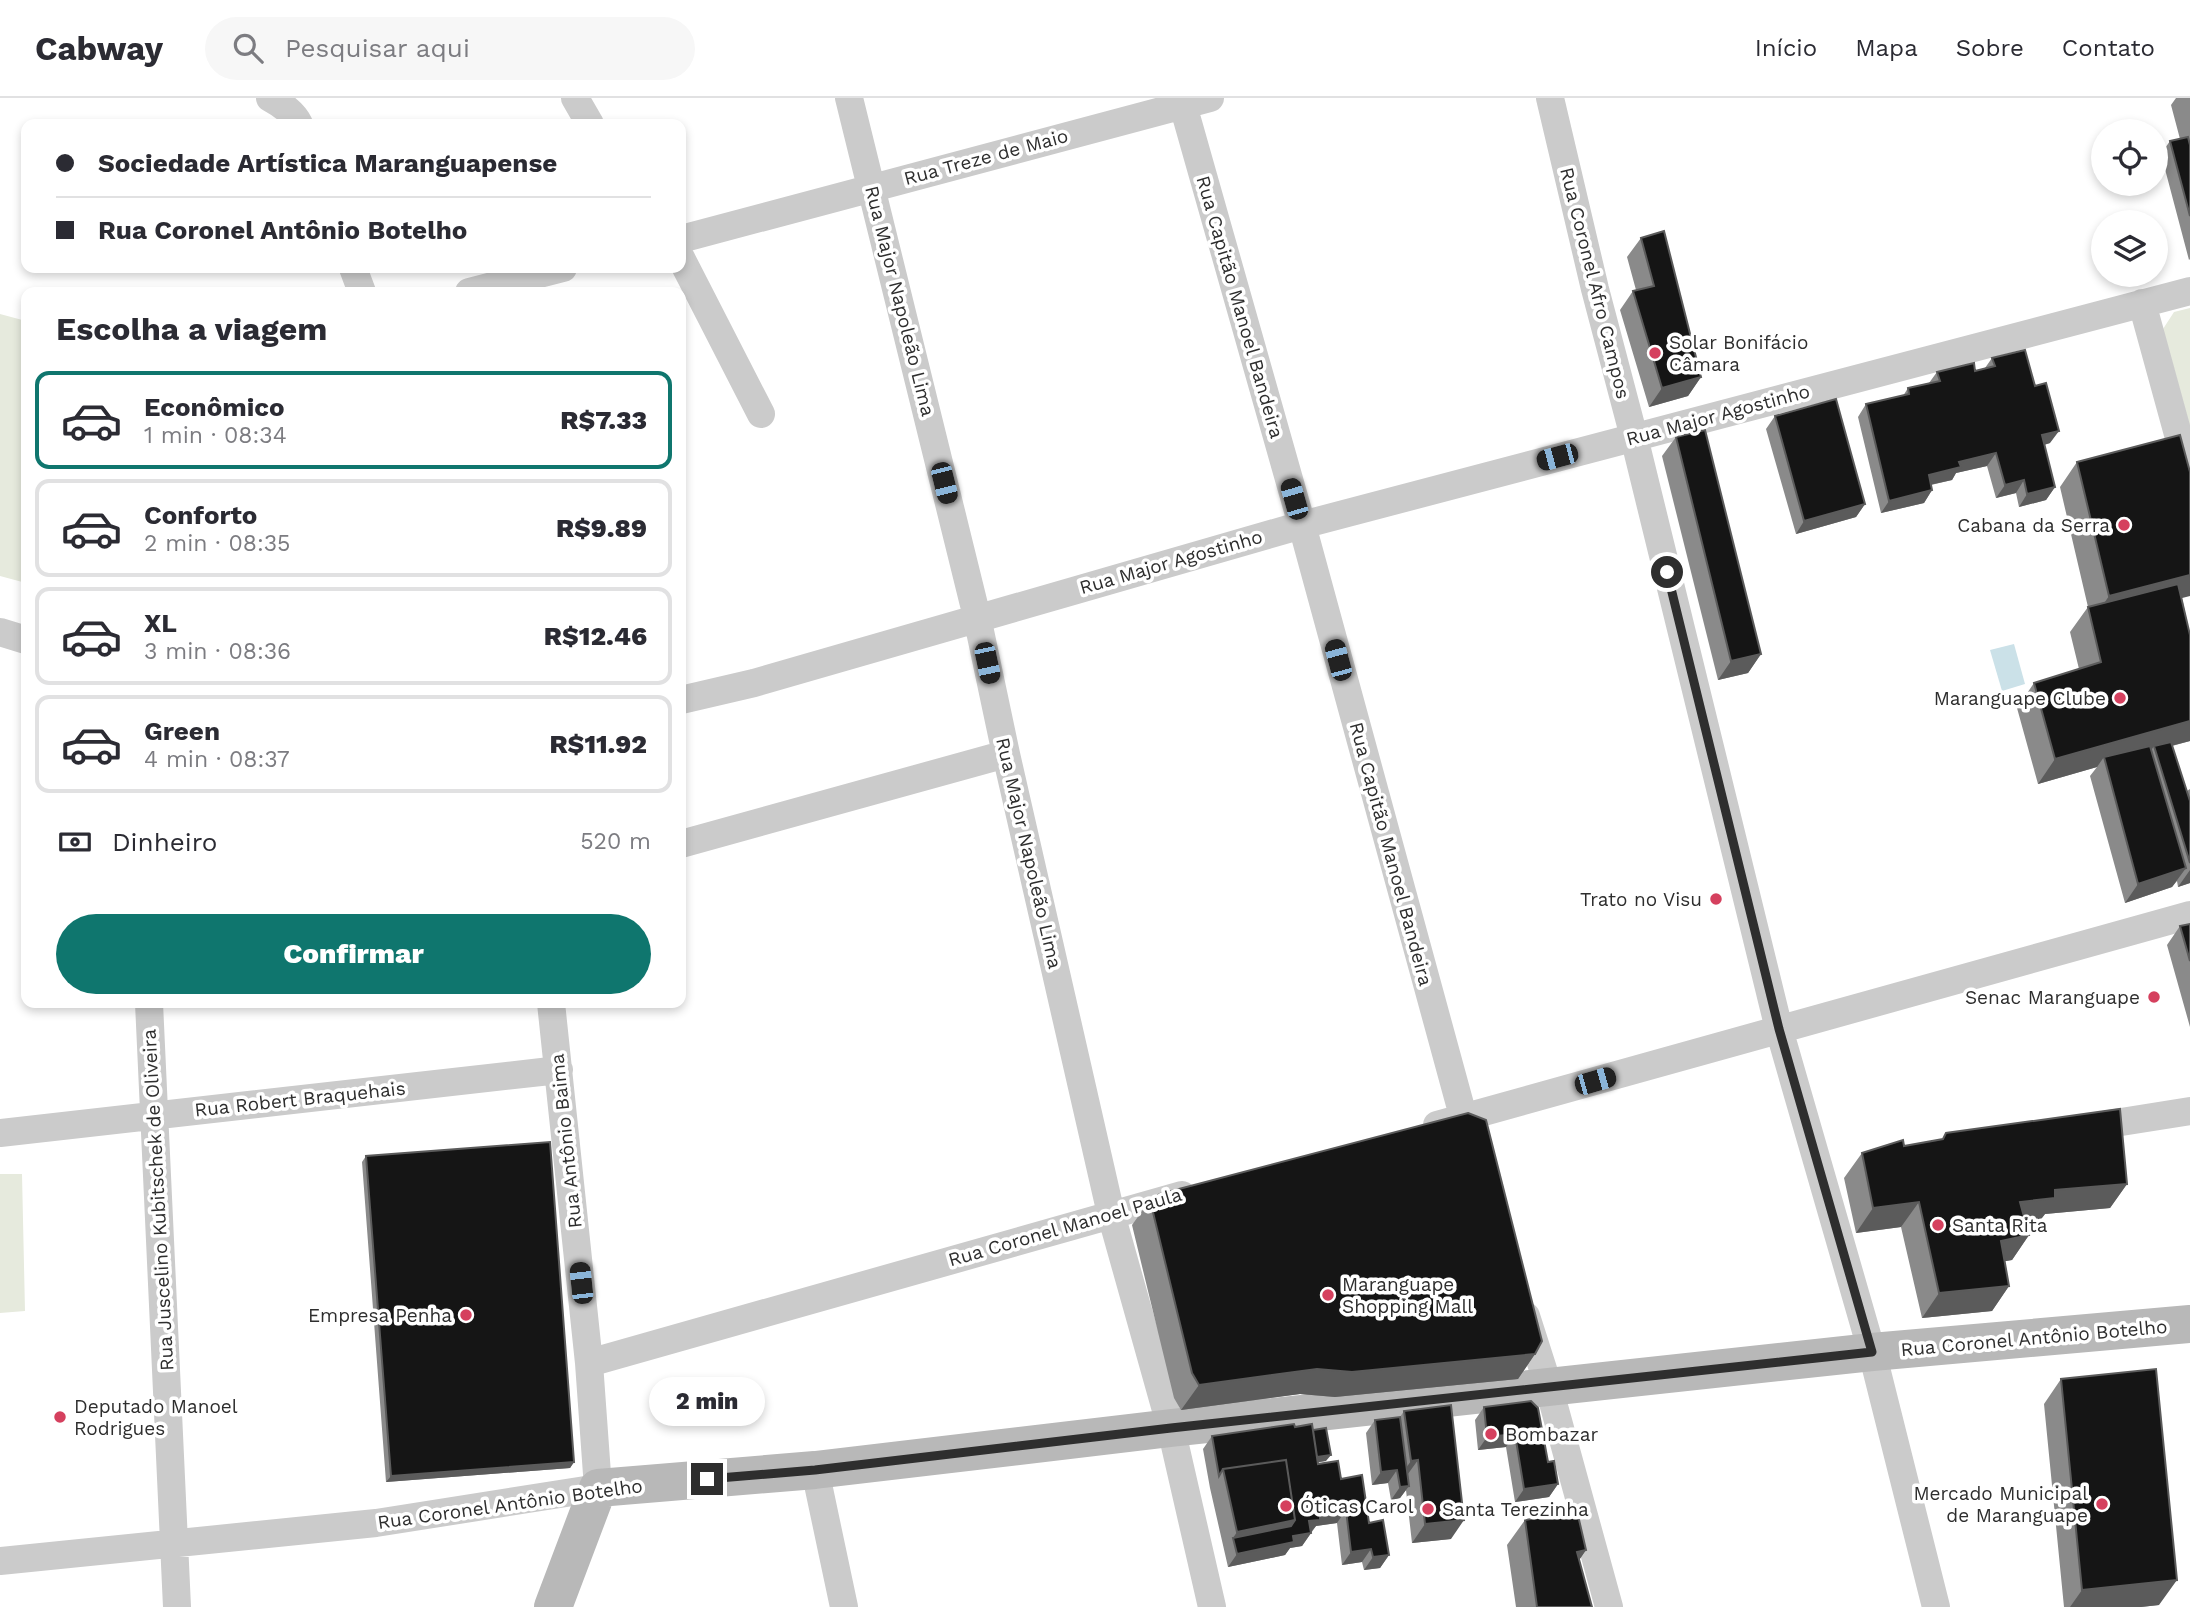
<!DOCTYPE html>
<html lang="pt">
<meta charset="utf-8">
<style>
:root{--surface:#fff;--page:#f7f7f7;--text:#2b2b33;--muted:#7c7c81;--line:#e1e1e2;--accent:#0f766e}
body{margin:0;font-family:"Work Sans",sans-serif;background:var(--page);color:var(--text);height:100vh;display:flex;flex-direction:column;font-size:26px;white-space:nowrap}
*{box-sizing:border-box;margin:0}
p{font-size:23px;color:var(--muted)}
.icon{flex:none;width:38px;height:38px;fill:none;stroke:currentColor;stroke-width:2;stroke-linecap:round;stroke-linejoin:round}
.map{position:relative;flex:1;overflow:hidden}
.side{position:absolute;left:21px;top:189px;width:665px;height:721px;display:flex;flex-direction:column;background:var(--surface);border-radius:14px;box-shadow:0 4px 10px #0003}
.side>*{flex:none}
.guide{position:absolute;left:21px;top:21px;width:665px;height:154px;border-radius:14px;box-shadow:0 4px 10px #0003;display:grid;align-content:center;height:154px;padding:0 35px;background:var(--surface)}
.tools{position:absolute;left:2091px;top:21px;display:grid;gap:14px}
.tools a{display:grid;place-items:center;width:77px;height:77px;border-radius:50%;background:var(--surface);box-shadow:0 4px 10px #0003;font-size:35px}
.end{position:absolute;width:32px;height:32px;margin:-16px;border:9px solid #2e2e2e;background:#fff;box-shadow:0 0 0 4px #fff}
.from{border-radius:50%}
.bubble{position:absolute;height:49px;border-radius:24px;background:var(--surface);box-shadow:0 4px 10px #0003;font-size:23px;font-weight:800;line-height:49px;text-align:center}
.car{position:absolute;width:21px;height:42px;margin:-21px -10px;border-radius:9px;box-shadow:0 0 5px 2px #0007;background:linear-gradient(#222 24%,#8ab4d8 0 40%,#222 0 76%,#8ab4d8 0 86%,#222 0)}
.guide b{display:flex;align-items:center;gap:24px;height:66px;font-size:26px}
.guide b+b{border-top:2px solid var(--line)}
.guide i{width:18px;height:18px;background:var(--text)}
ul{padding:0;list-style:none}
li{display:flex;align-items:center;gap:21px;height:98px;margin:0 14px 10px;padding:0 21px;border:4px solid var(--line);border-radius:14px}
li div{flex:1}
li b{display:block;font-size:26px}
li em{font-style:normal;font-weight:800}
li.active{border-color:var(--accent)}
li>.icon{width:63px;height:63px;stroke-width:1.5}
h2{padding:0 35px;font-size:32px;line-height:84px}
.pay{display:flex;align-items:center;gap:18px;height:77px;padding:0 35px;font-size:26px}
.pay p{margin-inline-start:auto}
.button{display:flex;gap:14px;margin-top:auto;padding:14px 35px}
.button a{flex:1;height:80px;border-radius:42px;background:var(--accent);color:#fff;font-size:28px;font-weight:800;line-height:80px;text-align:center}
header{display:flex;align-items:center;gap:42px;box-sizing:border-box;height:98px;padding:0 35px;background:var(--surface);border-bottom:2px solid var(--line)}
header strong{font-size:33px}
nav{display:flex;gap:38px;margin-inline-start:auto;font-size:24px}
.search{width:490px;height:63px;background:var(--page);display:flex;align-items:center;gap:18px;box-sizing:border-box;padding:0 24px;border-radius:38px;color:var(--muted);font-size:26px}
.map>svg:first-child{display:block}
.green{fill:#e6eadd}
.water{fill:#cbe1e8}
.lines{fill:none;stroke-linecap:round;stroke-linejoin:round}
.street{stroke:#cbcbcb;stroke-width:28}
.secondary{stroke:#b8b8b8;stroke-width:38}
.wall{fill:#8a8a8a}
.shaded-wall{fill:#5b5b5b}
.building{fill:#151515;stroke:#5b5b5b;stroke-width:2}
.route{stroke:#2e2e2e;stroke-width:9}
.poi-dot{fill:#d5405e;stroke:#fff;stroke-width:2.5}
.labels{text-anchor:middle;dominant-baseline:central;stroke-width:7;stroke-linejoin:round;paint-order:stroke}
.street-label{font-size:19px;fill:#2e2e2e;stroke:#fff}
.poi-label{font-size:19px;fill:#2e2e2e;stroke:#fff;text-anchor:start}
</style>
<header>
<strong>Cabway</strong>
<div class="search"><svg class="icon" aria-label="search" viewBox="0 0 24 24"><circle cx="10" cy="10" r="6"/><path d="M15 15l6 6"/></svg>Pesquisar aqui</div>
<nav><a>Início</a><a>Mapa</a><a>Sobre</a><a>Contato</a></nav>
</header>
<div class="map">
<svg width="2190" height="1509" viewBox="0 0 2190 1509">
<rect width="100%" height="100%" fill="#fff"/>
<path class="green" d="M 2190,210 L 2190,329 L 2163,231 L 2174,214 Z
M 0,216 L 26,223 L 26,485 L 0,478 Z
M 0,1076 L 22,1076 L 25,1213 L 0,1215 Z"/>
<path class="water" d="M 2014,546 L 2025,586 L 2002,593 L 1990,552 Z"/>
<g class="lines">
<path class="street" d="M 270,0 C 281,6 294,15 299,26
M 575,0 L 590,26
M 849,0 L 977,519 L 1006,656 L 1111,1116 L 1171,1330 L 1212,1509
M 1181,0 L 1302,427 L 1468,1036
M 1550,0 L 1595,191 L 1634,339 L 1779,931 L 1872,1254 L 1936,1509
M 681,141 L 1210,0
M 681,160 L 761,316
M 353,170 L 362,194
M 469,194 L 563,170
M 2142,205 L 2190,380
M 0,534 L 26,542
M 681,602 L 754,585 L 1302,427 L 2190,193
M 681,746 L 1006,656
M 149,905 L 177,1509
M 1437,1027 L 2190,817
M 2096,1028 L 2190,1013
M 0,1035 L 559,972
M 1526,1218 L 1549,1290 L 1609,1509
M 589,1265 L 1182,1097
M 815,1372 L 844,1509
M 0,1463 L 376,1425 L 598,1390 L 589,1265 L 551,905"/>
<path class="secondary" d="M 553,1509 L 598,1390 L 815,1372 L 1171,1330 L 1872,1254 L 2190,1226"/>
</g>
<path class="wall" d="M 2176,0 L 2190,0 L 2190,161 L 2189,162 L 2161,56 L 2170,43 L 2180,41 L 2171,7 Z
M 1641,140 L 1701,279 L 1688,298 L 1649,309 L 1620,212 L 1633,193 L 1636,192 L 1627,159 Z
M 1992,260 L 2050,345 L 2044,347 L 2055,389 L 2046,402 L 2019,409 L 2016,395 L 1996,400 L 1987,368 L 1956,375 L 1952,382 L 1931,387 L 1932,392 L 1924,405 L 1881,415 L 1858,319 L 1866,306 L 1903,298 L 1908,290 L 1929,285 L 1937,274 L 1975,273 L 1985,270 Z
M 1775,318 L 1865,406 L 1856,419 L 1796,436 L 1766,331 Z
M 1676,339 L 1761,556 L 1748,575 L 1718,582 L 1662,358 Z
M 2077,364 L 2182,500 L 2190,537 L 2190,643 L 2172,648 L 2187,693 L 2190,691 L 2190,785 L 2178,789 L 2177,783 L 2172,789 L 2125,805 L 2090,678 L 2097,669 L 2038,686 L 2017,610 L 2034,585 L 2079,571 L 2070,534 L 2088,509 L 2060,389 Z
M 2190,826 L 2190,929 L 2167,847 L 2180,828 Z
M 1946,1035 L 2127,1086 L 2110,1110 L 2045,1116 L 2038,1125 L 2026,1127 L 2029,1137 L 2012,1162 L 2005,1163 L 2009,1188 L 1992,1213 L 1922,1220 L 1901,1129 L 1856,1135 L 1844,1080 L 1862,1055 L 1942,1042 Z
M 366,1058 L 574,1364 L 570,1370 L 386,1384 L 362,1064 Z
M 1150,1102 L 1535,1256 L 1518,1281 L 1335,1299 L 1300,1296 L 1181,1312 L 1174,1300 L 1132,1127 Z
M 2061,1281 L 2159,1507 L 2141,1509 L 2064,1509 L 2044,1306 Z
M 1484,1309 L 1548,1364 L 1558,1386 L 1549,1399 L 1515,1404 L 1506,1349 L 1478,1352 L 1475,1322 Z
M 1404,1313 L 1451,1441 L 1412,1445 L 1406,1392 L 1400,1400 L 1391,1402 L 1388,1385 L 1372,1387 L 1366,1335 L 1375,1322 L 1400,1319 Z
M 1295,1329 L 1313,1332 L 1326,1363 L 1317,1364 L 1318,1366 L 1341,1381 L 1369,1425 L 1389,1457 L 1380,1470 L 1364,1472 L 1362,1464 L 1342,1467 L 1337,1425 L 1316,1428 L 1302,1448 L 1290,1450 L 1285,1457 L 1228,1469 L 1210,1390 L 1203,1351 L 1212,1338 Z
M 1525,1422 L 1586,1452 L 1579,1462 L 1592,1509 L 1516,1509 L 1507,1447 Z"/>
<path class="shaded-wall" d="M 1701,279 L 1688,298 L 1649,309 L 1662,290 Z
M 2059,333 L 2050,345 L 2033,350 L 2042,337 Z
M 1996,355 L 1987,368 L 1956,375 L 1952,382 L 1920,389 L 1929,377 L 1959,364 Z
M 2024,382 L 2016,395 L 1996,400 L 2005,387 Z
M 2055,389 L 2046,402 L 2019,409 L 2027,396 Z
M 1932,392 L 1924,405 L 1881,415 L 1889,403 Z
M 1865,406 L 1856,419 L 1796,436 L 1804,423 Z
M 2190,477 L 2190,498 L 2092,523 L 2109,498 Z
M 1761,556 L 1748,575 L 1718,582 L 1731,563 Z
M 2190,623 L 2190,643 L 2155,652 L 2154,648 L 2150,654 L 2104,659 L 2097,669 L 2038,686 L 2055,661 Z
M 2186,770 L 2172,789 L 2125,805 L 2138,786 Z
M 2190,772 L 2190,785 L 2178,789 Z
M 2127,1086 L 2110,1110 L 2045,1116 L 2038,1125 L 2002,1129 L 2020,1104 L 2055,1092 Z
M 1919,1104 L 1901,1129 L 1856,1135 L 1873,1110 Z
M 2029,1137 L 2012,1162 L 1984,1167 L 2001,1143 Z
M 2009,1188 L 1992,1213 L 1922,1220 L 1939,1195 Z
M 1535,1256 L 1518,1281 L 1335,1299 L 1300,1296 L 1181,1312 L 1199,1287 L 1317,1271 Z
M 1515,1336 L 1506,1349 L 1478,1352 L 1487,1339 Z
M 1331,1357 L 1326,1363 L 1307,1366 L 1312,1360 Z
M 1418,1362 L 1405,1380 L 1398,1381 L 1411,1363 Z
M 574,1364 L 570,1370 L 386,1384 L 391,1378 Z
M 1397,1372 L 1388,1385 L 1372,1387 L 1381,1374 Z
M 1558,1386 L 1549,1399 L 1515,1404 L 1524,1391 Z
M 1409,1388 L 1400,1400 L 1391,1402 L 1400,1389 Z
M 1346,1412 L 1337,1425 L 1316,1428 L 1311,1434 L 1300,1436 L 1309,1423 L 1320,1416 Z
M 1295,1422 L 1282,1441 L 1233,1440 L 1237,1434 Z
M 1464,1422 L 1451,1441 L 1412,1445 L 1425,1426 Z
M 1311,1435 L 1302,1448 L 1290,1450 L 1285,1457 L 1228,1469 L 1237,1456 L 1293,1438 Z
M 1371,1451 L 1362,1464 L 1342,1467 L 1351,1454 Z
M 1586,1452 L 1569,1477 L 1577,1454 Z
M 1389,1457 L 1380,1470 L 1364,1472 L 1373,1459 Z
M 2177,1482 L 2159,1507 L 2141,1509 L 2070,1509 L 2082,1492 Z"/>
<path class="building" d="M 2188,39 L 2190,47 L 2190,118 L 2170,43 Z
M 1664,133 L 1701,279 L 1662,290 L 1633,193 L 1654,188 L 1641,140 Z
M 2025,252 L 2035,288 L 2046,285 L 2059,333 L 2042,337 L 2055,389 L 2027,396 L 2024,382 L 2005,387 L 1996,355 L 1959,364 L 1961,369 L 1929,377 L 1932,392 L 1889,403 L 1866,306 L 1909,296 L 1908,290 L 1940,283 L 1937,274 L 1974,265 L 1975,273 L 1995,268 L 1992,260 Z
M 1836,301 L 1865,406 L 1804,423 L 1775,318 Z
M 1705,332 L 1761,556 L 1731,563 L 1676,339 Z
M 2180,337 L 2190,374 L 2190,477 L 2109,498 L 2077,364 Z
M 2178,486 L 2190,537 L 2190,623 L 2055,661 L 2034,585 L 2101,564 L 2088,509 Z
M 2171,644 L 2190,703 L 2190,765 L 2154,648 Z
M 2150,648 L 2186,770 L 2138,786 L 2104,659 Z
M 2190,826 L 2190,863 L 2180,828 Z
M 2120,1011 L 2127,1086 L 2055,1092 L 2055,1100 L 2020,1104 L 2029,1137 L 2001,1143 L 2009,1188 L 1939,1195 L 1919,1104 L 1873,1110 L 1862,1055 L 1903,1042 L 1904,1048 L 1943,1041 L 1946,1035 Z
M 1468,1015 L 1486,1022 L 1542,1243 L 1535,1256 L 1352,1274 L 1317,1271 L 1199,1287 L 1192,1275 L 1150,1102 L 1160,1096 Z
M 550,1044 L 574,1364 L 391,1378 L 366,1058 Z
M 2156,1271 L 2177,1482 L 2082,1492 L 2061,1281 Z
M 1531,1303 L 1538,1310 L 1548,1364 L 1554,1363 L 1558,1386 L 1524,1391 L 1515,1336 L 1487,1339 L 1484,1309 Z
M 1451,1307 L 1464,1422 L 1425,1426 L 1418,1362 L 1411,1363 L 1404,1313 Z
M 1400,1319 L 1409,1388 L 1400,1389 L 1397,1372 L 1381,1374 L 1375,1322 Z
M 1294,1326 L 1295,1329 L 1312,1326 L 1318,1366 L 1338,1363 L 1341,1381 L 1362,1377 L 1369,1425 L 1383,1422 L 1389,1457 L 1373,1459 L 1371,1451 L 1351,1454 L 1346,1412 L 1320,1416 L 1320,1422 L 1309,1423 L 1311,1435 L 1293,1438 L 1294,1444 L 1237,1456 L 1233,1440 L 1291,1428 L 1295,1422 L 1286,1362 L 1223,1371 L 1219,1378 L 1212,1338 Z
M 1326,1330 L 1331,1357 L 1317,1359 L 1313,1332 Z
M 1286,1362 L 1295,1422 L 1237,1434 L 1223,1371 Z
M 1577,1413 L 1586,1452 L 1577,1454 L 1592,1509 L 1537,1509 L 1525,1422 Z"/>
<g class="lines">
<path class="route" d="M 707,1381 L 815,1372 L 1171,1330 L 1872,1254 L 1779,931 L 1667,474"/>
</g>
<g class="poi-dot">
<circle cx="1655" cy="255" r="7"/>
<circle cx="2124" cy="427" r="7"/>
<circle cx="2120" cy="600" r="7"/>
<circle cx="1716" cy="801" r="7"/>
<circle cx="2154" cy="899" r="7"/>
<circle cx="1938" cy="1127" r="7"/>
<circle cx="1328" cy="1197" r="7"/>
<circle cx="466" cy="1217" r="7"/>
<circle cx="60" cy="1319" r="7"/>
<circle cx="1491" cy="1336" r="7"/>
<circle cx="2102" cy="1406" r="7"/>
<circle cx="1286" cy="1408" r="7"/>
<circle cx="1428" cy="1411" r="7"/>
</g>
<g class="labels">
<g class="street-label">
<text transform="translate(986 59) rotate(-15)">Rua Treze de Maio</text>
<text transform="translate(1595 185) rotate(76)">Rua Coronel Afro Campos</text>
<text transform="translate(900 203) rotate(76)">Rua Major Napoleão Lima</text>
<text transform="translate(1240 209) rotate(74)">Rua Capitão Manoel Bandeira</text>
<text transform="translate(1718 317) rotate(-15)">Rua Major Agostinho</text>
<text transform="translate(1171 464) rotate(-16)">Rua Major Agostinho</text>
<text transform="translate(1029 755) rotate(77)">Rua Major Napoleão Lima</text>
<text transform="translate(1391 756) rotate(75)">Rua Capitão Manoel Bandeira</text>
<text transform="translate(300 1001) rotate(-6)">Rua Robert Braquehais</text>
<text transform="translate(566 1043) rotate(-96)">Rua Antônio Baima</text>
<text transform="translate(158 1102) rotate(-93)">Rua Juscelino Kubitschek de Oliveira</text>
<text transform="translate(1065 1129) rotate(-16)">Rua Coronel Manoel Paula</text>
<text transform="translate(2034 1240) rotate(-5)">Rua Coronel Antônio Botelho</text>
<text transform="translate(510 1406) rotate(-8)">Rua Coronel Antônio Botelho</text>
</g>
<g class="poi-label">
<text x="1669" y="244">Solar Bonifácio<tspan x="1669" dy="22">Câmara</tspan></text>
<text x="2110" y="427" text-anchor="end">Cabana da Serra</text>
<text x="2106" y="600" text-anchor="end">Maranguape Clube</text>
<text x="1702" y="801" text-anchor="end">Trato no Visu</text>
<text x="2140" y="899" text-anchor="end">Senac Maranguape</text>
<text x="1952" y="1127">Santa Rita</text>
<text x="1342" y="1186">Maranguape<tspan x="1342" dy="22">Shopping Mall</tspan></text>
<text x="452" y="1217" text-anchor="end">Empresa Penha</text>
<text x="74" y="1308">Deputado Manoel<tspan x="74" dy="22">Rodrigues</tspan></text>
<text x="1505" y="1336">Bombazar</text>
<text x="2088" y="1395" text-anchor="end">Mercado Municipal<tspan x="2088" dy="22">de Maranguape</tspan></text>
<text x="1300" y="1408">Óticas Carol</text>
<text x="1442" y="1411">Santa Terezinha</text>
</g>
</g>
</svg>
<div class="tools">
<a><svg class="icon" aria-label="locate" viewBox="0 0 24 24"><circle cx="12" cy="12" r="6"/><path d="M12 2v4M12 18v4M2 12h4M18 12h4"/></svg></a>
<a><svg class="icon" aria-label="layers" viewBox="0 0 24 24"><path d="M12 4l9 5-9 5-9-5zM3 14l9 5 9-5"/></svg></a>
</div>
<i class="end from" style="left:1667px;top:474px"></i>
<i class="end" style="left:707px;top:1381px"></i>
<div class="bubble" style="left:649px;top:1279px;width:116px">2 min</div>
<i class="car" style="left:1557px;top:359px;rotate:255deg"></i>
<i class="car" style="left:944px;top:385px;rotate:166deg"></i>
<i class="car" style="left:1294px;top:401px;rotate:344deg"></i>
<i class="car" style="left:1338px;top:562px;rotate:345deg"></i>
<i class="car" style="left:987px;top:565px;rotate:168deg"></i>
<i class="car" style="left:1595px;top:983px;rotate:74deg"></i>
<i class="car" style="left:581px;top:1185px;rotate:354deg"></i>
<div class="guide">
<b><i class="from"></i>Sociedade Artística Maranguapense</b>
<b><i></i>Rua Coronel Antônio Botelho</b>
</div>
<section class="side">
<h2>Escolha a viagem</h2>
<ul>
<li class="active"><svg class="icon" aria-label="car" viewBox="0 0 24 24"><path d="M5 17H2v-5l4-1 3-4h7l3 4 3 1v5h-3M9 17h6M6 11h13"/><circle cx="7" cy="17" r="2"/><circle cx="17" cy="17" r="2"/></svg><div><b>Econômico</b><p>1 min · 08:34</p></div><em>R$7.33</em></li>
<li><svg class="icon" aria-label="car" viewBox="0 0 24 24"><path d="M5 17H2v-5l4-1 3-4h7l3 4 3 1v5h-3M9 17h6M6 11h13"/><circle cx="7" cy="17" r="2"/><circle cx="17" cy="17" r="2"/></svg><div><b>Conforto</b><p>2 min · 08:35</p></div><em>R$9.89</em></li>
<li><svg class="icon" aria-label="car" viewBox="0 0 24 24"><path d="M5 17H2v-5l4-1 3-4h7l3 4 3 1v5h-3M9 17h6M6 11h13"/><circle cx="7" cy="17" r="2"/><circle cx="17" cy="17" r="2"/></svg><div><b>XL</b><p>3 min · 08:36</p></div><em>R$12.46</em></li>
<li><svg class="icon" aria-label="car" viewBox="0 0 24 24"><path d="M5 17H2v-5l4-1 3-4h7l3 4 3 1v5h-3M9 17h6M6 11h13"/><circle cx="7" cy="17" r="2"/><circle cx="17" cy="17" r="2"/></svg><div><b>Green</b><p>4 min · 08:37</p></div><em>R$11.92</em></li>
</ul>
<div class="pay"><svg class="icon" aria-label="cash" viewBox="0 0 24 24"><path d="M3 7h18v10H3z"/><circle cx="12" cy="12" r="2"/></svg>Dinheiro<p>520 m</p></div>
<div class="button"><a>Confirmar</a></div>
</section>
</div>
